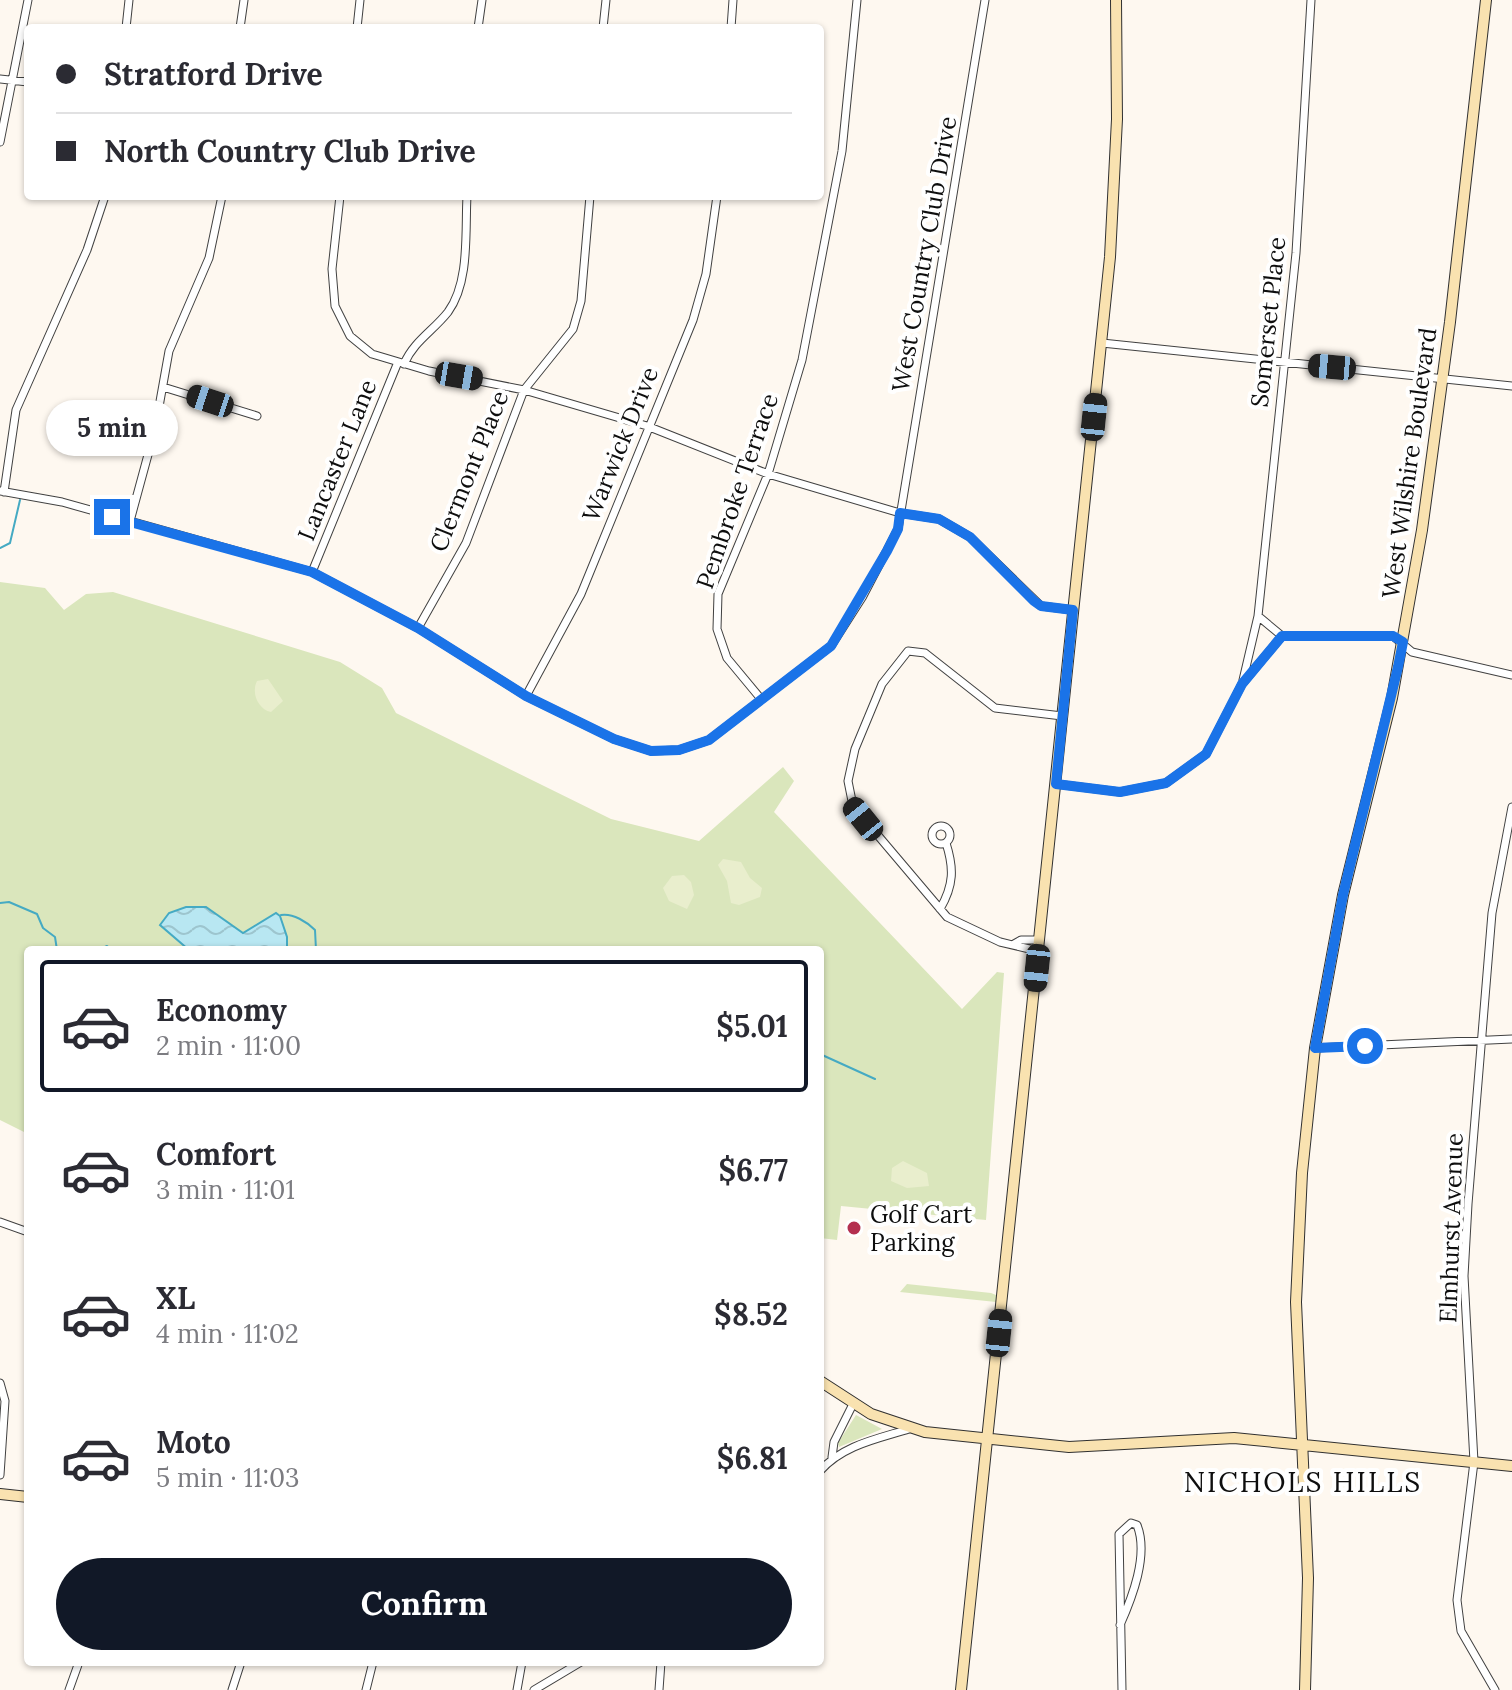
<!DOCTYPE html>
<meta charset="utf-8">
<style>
:root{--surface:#fff;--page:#f7f7f7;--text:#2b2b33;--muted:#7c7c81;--line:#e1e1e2;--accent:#111827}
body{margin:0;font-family:Lora,serif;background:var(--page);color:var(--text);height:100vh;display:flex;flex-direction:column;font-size:30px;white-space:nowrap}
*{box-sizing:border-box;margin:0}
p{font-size:26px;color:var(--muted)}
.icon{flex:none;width:44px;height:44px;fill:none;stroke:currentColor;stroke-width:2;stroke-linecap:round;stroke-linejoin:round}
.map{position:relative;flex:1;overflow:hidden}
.details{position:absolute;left:24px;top:946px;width:800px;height:720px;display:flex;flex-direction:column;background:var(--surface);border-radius:8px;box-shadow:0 2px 6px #0004}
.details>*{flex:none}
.hud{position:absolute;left:24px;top:24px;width:800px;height:176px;border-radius:8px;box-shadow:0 2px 6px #0004;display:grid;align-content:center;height:176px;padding:0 32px;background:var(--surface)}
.end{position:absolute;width:36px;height:36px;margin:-18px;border:10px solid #1a73e8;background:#fff;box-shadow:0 0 0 4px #fff}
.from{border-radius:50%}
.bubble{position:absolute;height:56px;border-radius:28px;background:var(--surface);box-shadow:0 2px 6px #0004;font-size:26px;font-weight:800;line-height:56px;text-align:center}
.car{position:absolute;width:24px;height:48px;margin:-24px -12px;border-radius:10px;box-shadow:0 0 6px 2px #0007;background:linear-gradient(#222 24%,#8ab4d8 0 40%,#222 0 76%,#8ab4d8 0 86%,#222 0)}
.hud b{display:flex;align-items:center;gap:28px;height:76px;font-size:30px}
.hud b+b{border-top:2px solid var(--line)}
.hud i{width:20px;height:20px;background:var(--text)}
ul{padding:14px 0 0;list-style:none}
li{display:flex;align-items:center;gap:24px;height:132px;margin:0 16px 12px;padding:0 16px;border:4px solid transparent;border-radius:8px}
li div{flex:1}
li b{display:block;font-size:30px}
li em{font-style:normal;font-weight:800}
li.selected{border-color:var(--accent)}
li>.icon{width:72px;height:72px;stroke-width:1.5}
.cta{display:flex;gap:16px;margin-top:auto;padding:16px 32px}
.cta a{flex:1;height:92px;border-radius:48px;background:var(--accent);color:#fff;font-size:32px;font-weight:800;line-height:92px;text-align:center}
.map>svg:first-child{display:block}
.green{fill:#dae6bc}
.pitch{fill:#e9eecd}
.water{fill:url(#water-waves);stroke:#45aac3;stroke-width:2}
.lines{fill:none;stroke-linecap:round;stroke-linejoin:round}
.stream{stroke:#45aac3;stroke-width:2}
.street-casing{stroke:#414141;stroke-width:9}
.secondary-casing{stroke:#303030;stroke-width:12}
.street{stroke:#fff;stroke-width:7}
.secondary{stroke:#f9e2b0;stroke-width:10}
.route{stroke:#1a73e8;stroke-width:10}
.poi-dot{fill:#b43050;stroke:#fff;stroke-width:3}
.labels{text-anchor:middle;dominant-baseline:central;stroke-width:8;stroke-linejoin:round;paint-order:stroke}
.street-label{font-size:24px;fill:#0e0e0e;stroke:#fff}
.poi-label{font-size:24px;fill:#0e0e0e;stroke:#fff;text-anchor:start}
.quarter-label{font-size:28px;letter-spacing:2px;fill:#0e0e0e;stroke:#fff}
</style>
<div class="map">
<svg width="1512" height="1690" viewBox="0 0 1512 1690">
<defs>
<pattern id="water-waves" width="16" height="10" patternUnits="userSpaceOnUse" patternTransform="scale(2)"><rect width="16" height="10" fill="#b8e7f2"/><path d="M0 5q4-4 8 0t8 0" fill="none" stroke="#9dc5ce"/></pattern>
</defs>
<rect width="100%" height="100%" fill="#fef8f0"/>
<path class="green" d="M 0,582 L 45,588 L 64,610 L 86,594 L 113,592 L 340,662 L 382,688 L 396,713 L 611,819 L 699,841 L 783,767 L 794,781 L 774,812 L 962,1009 L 997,972 L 1004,973 L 986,1220 L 841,1206 L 837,1240 L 820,1238 L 820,950 L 28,950 L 28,1134 L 0,1120 Z
M 907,1284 L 991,1293 L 996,1295 L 996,1302 L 900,1292 Z
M 856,1415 L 882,1429 L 839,1447 L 838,1443 Z"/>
<path class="pitch" d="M 268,679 L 283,701 L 271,712 C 258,709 251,693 257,681 Z
M 723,859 L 741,862 L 750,878 L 762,888 L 760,897 L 739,905 L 731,903 L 727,881 L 718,865 Z
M 684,875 L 691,882 L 694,895 L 687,909 L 669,901 L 663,888 L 672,876 Z
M 903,1161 L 927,1173 L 929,1186 L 907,1188 L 891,1181 L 892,1168 Z"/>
<path class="water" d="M 186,907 L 206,907 L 243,933 L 276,913 L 280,916 L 287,937 L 287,950 L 189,950 L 160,925 L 169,913 Z"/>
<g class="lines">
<path class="stream" d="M 0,548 L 10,543 L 20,500
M 0,903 L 9,902 L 37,914 L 43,928 L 55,937 L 57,950
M 281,915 C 293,913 307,922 315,930 L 316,950
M 99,950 L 107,946 L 112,950
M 820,1054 L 875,1079"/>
<defs>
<path id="street" d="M 126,28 L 129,0
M 240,28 L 244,0
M 357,28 L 360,0
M 478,28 L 482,0
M 603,28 L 606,0
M 731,28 L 733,0
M 0,79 L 28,82
M 0,142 L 28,0
M 340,196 L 332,269 L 335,306 L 350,336 L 372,354 L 429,371 L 524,390 L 647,426 L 768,474 L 900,513 L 939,519 L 970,537 L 1041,606 L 1073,610
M 1102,343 L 1512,386
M 404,364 C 414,341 433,331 448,312 C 470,282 465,232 467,196
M 163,387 L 257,416
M 0,491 L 62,502 L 312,572 L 418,628 L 526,696 L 614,739 L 651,751 L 679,750 L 709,740 L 831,646 L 863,596 L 898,529 L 985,0
M 4,492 L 16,410 L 87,250 L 105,196
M 130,521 L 155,429 L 169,351 L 209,258 L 222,196
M 312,572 L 398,362
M 418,628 L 466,543 L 524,390 L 573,329 L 581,301 L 590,196
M 1282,636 L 1258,616 L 1296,253 L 1311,0
M 1243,680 L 1258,616
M 526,696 L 581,594 L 693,320 L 706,274 L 717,196
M 761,699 L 727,658 L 717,629 L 718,594 L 768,474 L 802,360 L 842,151 L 857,0
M 1056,784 L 1120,792 L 1166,783 L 1206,754 L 1242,684 L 1282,636 L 1393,636 L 1412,652 L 1512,675
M932 835a9 9 0 1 1 18 0a9 9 0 1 1-18 0Z
M 940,909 C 954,885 954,868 946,843
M 1014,944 L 1021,940 L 1039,940
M 1038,951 L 1000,942 L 947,917 L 853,806 L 848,781 L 855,749 L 882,684 L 908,651 L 925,653 L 995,708 L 1062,716
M 1315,1048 L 1512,1039
M 0,1222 L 28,1232
M 0,1383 L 5,1401 L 0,1475
M 832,1457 L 834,1442 L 853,1404
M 820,1471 C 843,1445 877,1439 909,1429
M 1120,1625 C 1132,1598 1149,1555 1137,1525 L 1131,1523 L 1119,1534 L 1122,1690
M 69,1690 L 79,1662
M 232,1690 L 241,1662
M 366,1690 L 373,1662
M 517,1690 L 522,1662
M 534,1690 L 581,1662
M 659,1690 L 661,1662
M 1495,1690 L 1461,1631 L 1457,1600 L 1474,1462 L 1464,1276 L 1468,1204 L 1492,913 L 1512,807"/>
<path id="secondary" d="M 820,1381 L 871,1414 L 925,1432 L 1069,1447 L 1234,1438 L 1512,1466
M 0,1494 L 28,1497
M 961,1690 L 1110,257 L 1117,119 L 1116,0
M 1305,1690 L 1308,1578 L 1296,1302 L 1302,1173 L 1315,1048 L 1343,895 L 1392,698 L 1422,530 L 1450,322 L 1486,0"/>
</defs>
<use href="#street" class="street-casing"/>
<use href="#secondary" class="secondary-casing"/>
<use href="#street" class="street"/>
<use href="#secondary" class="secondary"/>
</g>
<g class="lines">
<path class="route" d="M 112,517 L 312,572 L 418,628 L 526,696 L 614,739 L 651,751 L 679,750 L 709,740 L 831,646 L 887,551 L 898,529 L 900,513 L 939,519 L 970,537 L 1034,601 L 1041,606 L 1073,610 L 1056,784 L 1120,792 L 1166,783 L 1206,754 L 1242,684 L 1282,636 L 1393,636 L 1403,642 L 1398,667 L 1343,895 L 1315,1048 L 1365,1046"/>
</g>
<circle class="poi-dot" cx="854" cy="1228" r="8"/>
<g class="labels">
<g class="street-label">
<text transform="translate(924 254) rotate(-80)">West Country Club Drive</text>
<text transform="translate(1268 322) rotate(-84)">Somerset Place</text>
<text transform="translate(620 444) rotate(-68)">Warwick Drive</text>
<text transform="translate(337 460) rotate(-68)">Lancaster Lane</text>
<text transform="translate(1409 463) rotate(-82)">West Wilshire Boulevard</text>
<text transform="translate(469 471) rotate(-68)">Clermont Place</text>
<text transform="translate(737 491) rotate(-71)">Pembroke Terrace</text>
<text transform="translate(1451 1228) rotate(-88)">Elmhurst Avenue</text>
</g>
<g class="poi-label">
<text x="870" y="1214">Golf Cart<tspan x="870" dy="28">Parking</tspan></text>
</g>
<g class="quarter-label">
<text x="1303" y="1482">NICHOLS HILLS</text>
</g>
</g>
</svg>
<i class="end from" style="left:1365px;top:1046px"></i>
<i class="end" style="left:112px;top:517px"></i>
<div class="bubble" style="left:46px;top:400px;width:132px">5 min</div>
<i class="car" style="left:1332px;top:367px;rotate:275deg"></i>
<i class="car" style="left:459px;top:376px;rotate:100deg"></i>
<i class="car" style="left:210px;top:401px;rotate:288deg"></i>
<i class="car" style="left:1094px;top:417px;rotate:6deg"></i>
<i class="car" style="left:863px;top:819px;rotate:321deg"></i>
<i class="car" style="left:1037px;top:968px;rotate:186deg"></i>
<i class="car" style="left:999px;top:1333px;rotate:6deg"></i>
<div class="hud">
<b><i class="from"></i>Stratford Drive</b>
<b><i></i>North Country Club Drive</b>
</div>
<section class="details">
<ul>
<li class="selected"><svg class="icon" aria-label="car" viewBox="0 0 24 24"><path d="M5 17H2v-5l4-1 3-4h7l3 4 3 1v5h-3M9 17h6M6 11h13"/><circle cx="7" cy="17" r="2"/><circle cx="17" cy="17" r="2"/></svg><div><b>Economy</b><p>2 min · 11:00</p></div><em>$5.01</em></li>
<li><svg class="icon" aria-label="car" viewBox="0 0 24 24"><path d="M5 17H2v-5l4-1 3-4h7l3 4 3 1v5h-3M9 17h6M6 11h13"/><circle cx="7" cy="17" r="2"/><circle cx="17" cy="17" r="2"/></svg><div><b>Comfort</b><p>3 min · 11:01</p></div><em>$6.77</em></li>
<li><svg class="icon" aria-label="car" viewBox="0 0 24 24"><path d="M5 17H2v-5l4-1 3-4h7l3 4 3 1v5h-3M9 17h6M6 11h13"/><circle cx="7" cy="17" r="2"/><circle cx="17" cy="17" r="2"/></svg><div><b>XL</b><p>4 min · 11:02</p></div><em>$8.52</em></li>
<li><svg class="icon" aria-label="car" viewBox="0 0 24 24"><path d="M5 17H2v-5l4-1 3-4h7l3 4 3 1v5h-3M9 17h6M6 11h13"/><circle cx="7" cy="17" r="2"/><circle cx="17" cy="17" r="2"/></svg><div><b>Moto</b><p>5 min · 11:03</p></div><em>$6.81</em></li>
</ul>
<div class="cta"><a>Confirm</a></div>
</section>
</div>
